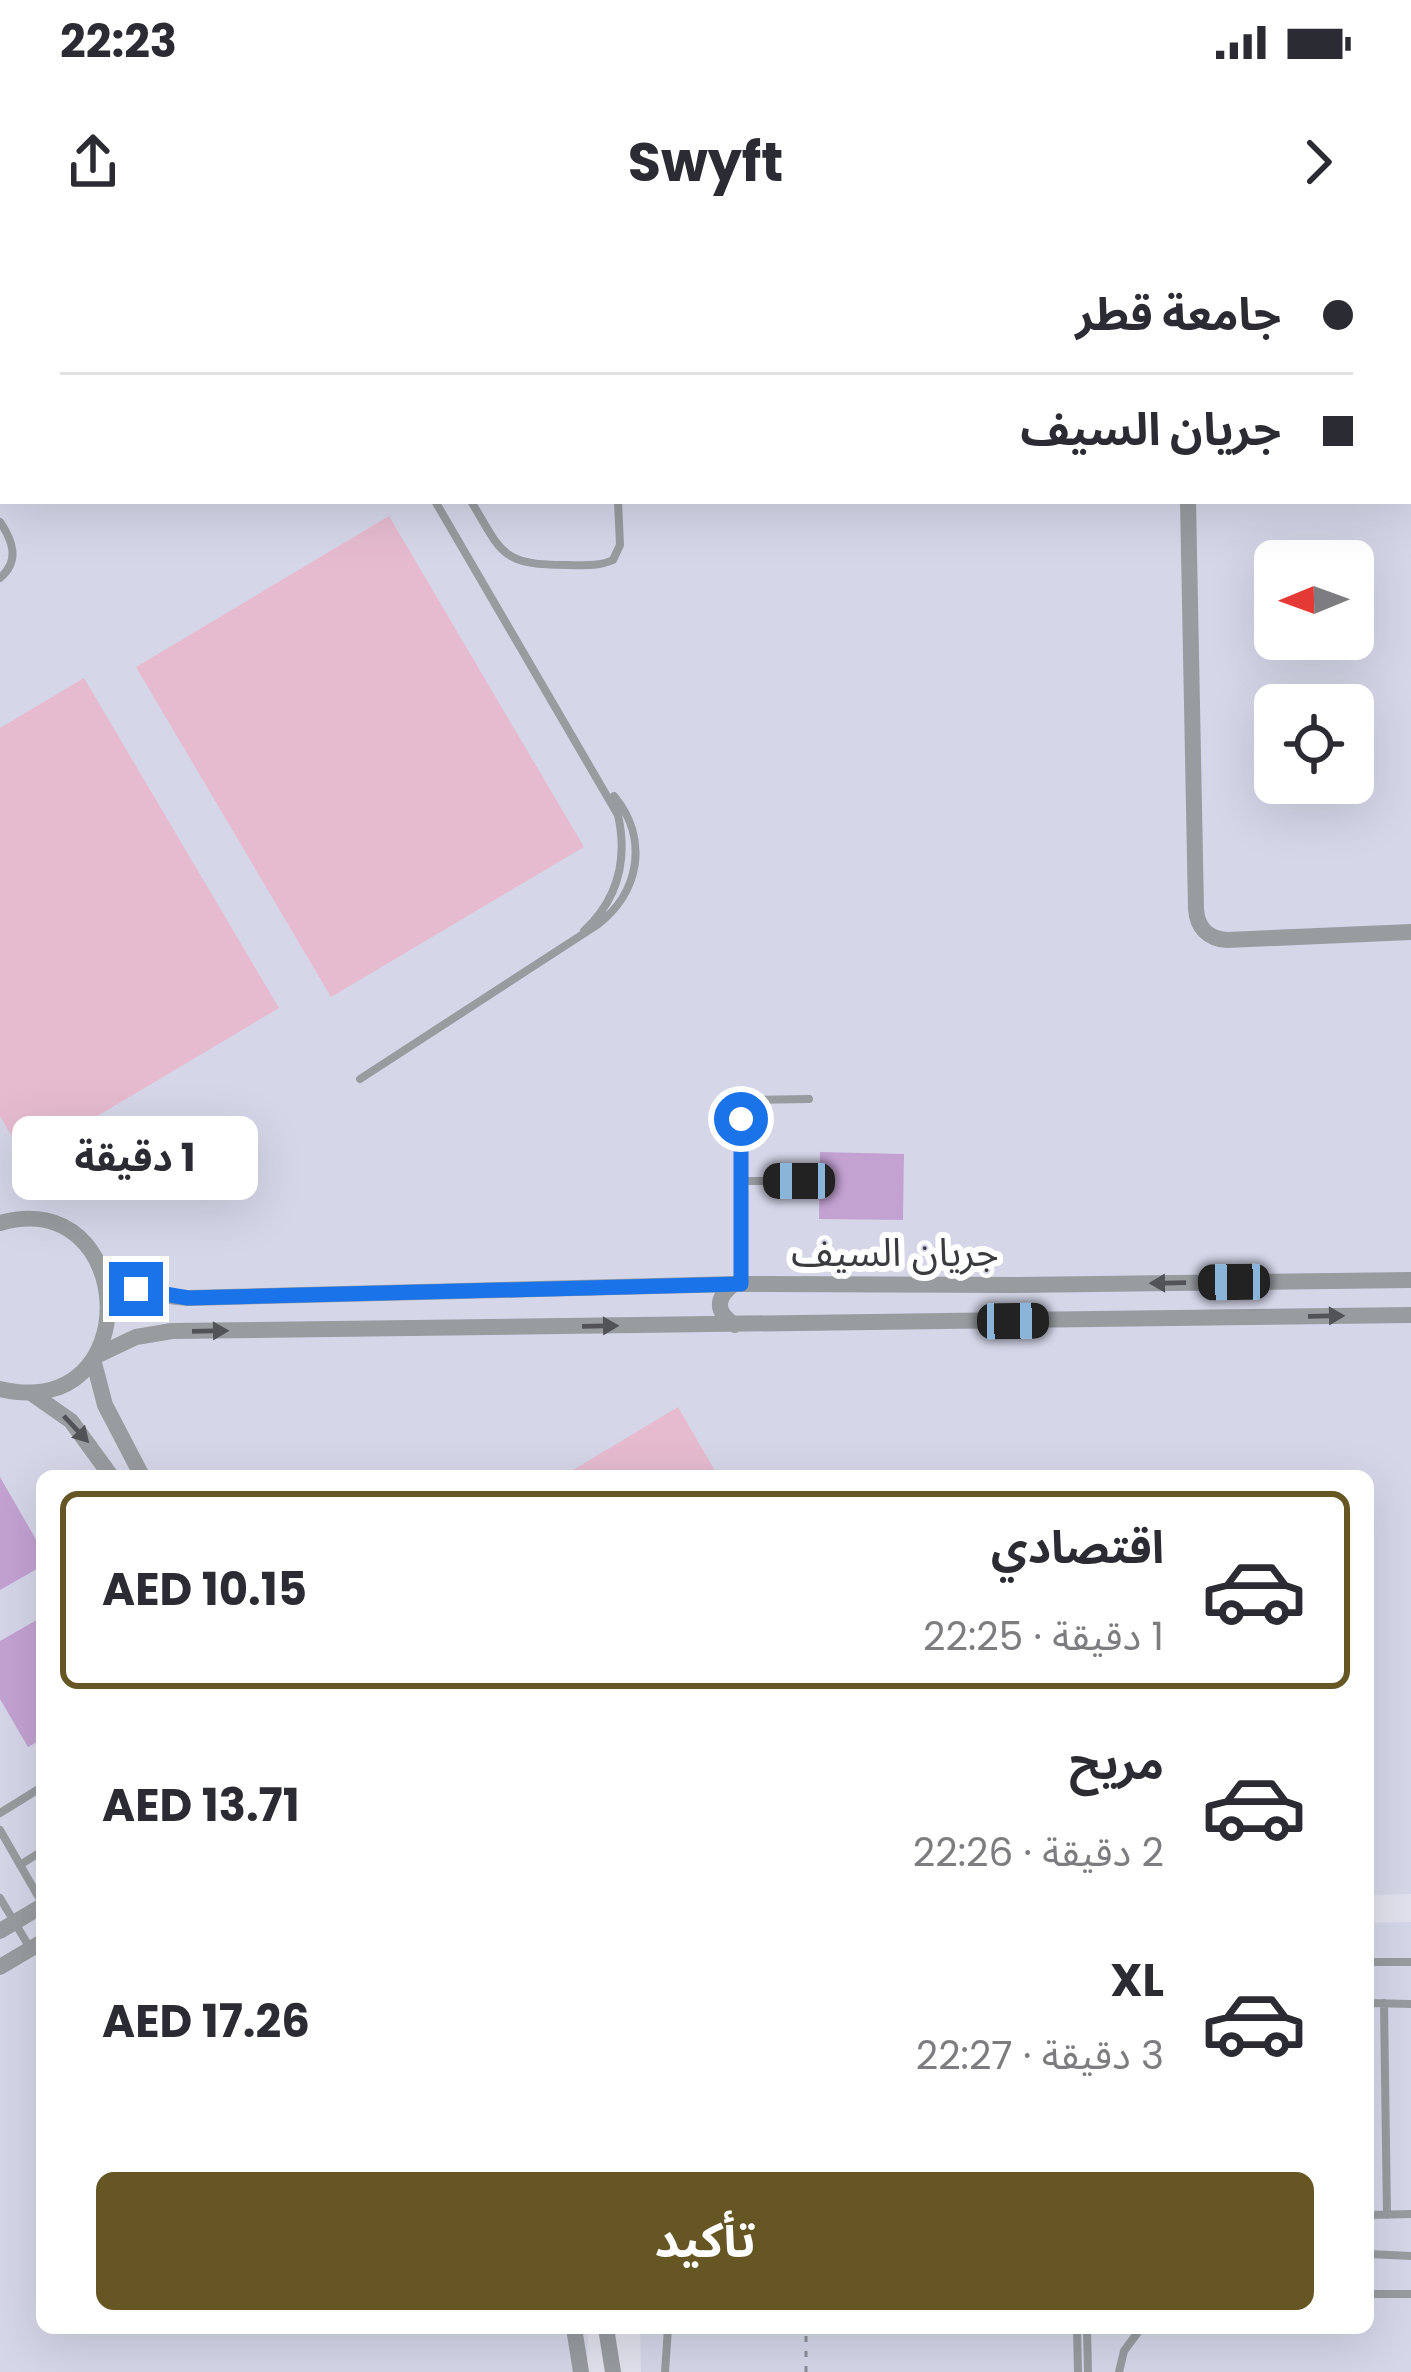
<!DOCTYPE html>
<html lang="ar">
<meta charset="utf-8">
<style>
:root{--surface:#fff;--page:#f2f2f3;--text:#2b2b33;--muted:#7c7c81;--line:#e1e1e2;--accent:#665623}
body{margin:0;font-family:Poppins,"Noto Sans Arabic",sans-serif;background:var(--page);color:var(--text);direction:rtl;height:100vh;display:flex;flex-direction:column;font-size:45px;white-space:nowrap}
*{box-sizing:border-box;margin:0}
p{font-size:39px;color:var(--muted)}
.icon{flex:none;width:66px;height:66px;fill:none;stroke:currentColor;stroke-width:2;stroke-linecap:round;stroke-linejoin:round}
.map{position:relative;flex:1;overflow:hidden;direction:ltr}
.panel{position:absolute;left:36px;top:1230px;width:1338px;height:864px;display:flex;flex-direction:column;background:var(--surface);border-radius:18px;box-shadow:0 12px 48px #0002;direction:rtl}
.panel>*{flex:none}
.guide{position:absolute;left:0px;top:0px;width:1413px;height:264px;box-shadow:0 12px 48px #0002;direction:rtl;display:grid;align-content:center;height:264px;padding:0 60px;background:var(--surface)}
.needle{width:78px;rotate:269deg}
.fabs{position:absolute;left:1254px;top:300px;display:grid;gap:24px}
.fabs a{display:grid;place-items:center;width:120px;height:120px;border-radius:18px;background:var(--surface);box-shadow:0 12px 48px #0002;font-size:60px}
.end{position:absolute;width:54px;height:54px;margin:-27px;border:15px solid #1a73e8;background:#fff;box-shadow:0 0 0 6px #fff}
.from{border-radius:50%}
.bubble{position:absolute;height:84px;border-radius:18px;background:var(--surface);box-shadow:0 12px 48px #0002;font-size:39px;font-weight:700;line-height:84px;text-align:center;direction:rtl}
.car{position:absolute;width:36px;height:72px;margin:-36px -18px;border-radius:15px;box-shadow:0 0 9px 3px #0007;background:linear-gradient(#222 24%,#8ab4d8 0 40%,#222 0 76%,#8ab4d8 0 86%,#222 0)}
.guide b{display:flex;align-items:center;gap:42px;height:114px;font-size:45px}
.guide b+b{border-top:3px solid var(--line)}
.guide i{width:30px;height:30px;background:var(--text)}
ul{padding:21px 0 0;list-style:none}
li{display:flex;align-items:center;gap:36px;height:198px;margin:0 24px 18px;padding:0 36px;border:6px solid transparent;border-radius:18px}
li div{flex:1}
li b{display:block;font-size:45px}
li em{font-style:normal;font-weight:700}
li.active{border-color:var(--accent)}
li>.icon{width:108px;height:108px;stroke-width:1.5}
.action{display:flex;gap:24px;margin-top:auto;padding:24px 60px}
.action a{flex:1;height:138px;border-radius:18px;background:var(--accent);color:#fff;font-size:48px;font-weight:700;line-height:138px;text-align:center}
.status{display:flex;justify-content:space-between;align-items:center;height:84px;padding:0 60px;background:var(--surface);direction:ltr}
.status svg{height:33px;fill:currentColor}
header{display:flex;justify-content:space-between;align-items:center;height:156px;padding:0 60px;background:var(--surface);font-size:54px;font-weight:700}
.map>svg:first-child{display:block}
.built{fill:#d5d7e9;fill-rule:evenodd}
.green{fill:#e6bbcf}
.building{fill:#c3a2d2}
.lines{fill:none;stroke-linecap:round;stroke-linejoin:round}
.path{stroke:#8d8e96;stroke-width:3;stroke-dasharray:6 9;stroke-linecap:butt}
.service{stroke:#989c9f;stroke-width:8}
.minor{stroke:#989c9f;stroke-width:16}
.oneway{fill:#525357}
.route{stroke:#1a73e8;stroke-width:15}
.labels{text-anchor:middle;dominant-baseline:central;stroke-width:12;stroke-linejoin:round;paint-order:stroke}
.street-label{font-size:39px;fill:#3a3b3f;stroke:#fff}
</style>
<div class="status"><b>22:23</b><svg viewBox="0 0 49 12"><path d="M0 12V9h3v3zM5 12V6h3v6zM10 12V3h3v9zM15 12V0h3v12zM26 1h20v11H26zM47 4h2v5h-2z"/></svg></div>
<header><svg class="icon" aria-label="forward" viewBox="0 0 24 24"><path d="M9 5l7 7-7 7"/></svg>Swyft<svg class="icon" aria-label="share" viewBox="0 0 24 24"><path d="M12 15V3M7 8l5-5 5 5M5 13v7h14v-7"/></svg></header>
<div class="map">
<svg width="1411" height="2132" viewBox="0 0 1411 2132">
<rect width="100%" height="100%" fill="#e1e2ed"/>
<path class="built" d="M 0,0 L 1411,0 L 1411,1654 L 1368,1655 L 1368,1236 L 42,1236 L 42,2088 L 588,2088 L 587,2132 L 0,2132 ZM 3,3 L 1410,3 L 1410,261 L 3,261 ZM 1275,321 L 1353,321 L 1353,399 L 1275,399 ZM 1275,465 L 1353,465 L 1353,543 L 1275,543 Z
M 1411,1682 L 1411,2132 L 641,2132 L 640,2088 L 1368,2088 L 1368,1683 Z"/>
<path class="green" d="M 389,276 L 584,607 L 331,757 L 136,427 Z
M 84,438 L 279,768 L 25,919 L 0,876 L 0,488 Z
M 678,1167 L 718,1236 L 563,1236 Z"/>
<path class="building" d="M 820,912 L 904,914 L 903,980 L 819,979 Z
M 0,1237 L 42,1310 L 42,1326 L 0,1350 Z
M 42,1377 L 42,1499 L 28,1507 L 0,1459 L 0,1401 Z"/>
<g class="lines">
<path class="path" d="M 806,2132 L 806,2088"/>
<path class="service" d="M 525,0 L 525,3
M 613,0 L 613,3
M 482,3 L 488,0
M 0,29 L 3,34
M 0,87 L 3,85
M 435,261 L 618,575 C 628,620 618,659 584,691
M 471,261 C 502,313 501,325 566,325 C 582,325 598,327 613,320 L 620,305 L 618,261
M 0,282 C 13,301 20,321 0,338
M 360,839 L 597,685 C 640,653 649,598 614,556
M 741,941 L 799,941
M 741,1043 L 743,868 L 755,860 L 809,859
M 0,1573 L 42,1547
M 0,1590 L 42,1663
M 20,1625 L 42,1611
M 0,1658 L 30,1708
M 1368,1722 L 1411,1722
M 1368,1763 L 1411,1764
M 1384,1763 L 1387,1975
M 1368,1975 L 1411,1974
M 1368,2014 L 1411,2016
M 1368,2054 L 1411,2054
M 1077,2088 L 1078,2132
M 1087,2088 L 1088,2132
M 665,2132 L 668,2088
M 1119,2132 L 1124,2111 L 1141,2088"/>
<path class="minor" d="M 348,3 L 353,0
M 412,3 L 417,0
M 0,208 L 3,206
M 0,249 L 3,247
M 1188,261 L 1196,669 C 1197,687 1208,699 1227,700 L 1411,692
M 0,983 C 138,944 149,1184 0,1149
M 99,1025 C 127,1047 153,1056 188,1058 L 734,1044 L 1013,1045 L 1411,1040
M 734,1044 C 715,1058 715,1072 735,1085
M 98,1115 L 136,1097 L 172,1091 L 1411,1075
M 93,1119 L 105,1165 L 142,1236
M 31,1153 L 71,1181 L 111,1236
M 0,1691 L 42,1666
M 0,1727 L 42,1702
M 574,2088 L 581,2132
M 606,2088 L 613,2132"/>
</g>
<defs><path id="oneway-solid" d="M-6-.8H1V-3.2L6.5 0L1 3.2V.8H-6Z" transform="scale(3)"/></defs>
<g class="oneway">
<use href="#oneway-solid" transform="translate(1168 1043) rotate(179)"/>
<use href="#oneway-solid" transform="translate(1326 1076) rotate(-1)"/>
<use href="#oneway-solid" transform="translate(600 1086) rotate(-1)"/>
<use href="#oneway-solid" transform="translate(210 1091) rotate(-1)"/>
<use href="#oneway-solid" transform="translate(76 1189) rotate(47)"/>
</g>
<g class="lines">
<path class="route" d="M 136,1049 L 188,1058 L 741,1044 L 741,879"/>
</g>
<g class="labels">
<g class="street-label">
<text x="895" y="1012">جريان السيف</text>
</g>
</g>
</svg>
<div class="fabs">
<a><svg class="needle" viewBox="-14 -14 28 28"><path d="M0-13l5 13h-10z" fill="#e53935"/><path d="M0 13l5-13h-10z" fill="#7c7c81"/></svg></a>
<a><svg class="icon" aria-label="locate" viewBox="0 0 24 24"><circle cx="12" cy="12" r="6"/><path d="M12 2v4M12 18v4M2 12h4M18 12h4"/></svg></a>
</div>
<i class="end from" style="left:741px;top:879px"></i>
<i class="end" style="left:136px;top:1049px"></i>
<div class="bubble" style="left:12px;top:876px;width:246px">1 دقيقة</div>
<i class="car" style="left:799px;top:941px;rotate:270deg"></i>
<i class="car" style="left:1234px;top:1042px;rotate:269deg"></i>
<i class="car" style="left:1013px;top:1081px;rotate:89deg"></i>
<div class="guide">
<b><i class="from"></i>جامعة قطر</b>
<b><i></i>جريان السيف</b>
</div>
<section class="panel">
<ul>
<li class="active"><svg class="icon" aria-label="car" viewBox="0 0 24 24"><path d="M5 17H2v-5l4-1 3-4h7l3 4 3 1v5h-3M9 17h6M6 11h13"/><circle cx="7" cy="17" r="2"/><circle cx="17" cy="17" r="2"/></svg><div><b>اقتصادي</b><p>1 دقيقة · 22:25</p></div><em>AED 10.15</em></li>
<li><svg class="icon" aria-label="car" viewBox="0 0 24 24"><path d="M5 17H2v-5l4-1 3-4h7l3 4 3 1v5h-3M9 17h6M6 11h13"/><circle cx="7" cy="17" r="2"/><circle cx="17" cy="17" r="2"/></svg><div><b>مريح</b><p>2 دقيقة · 22:26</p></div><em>AED 13.71</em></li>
<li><svg class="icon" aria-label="car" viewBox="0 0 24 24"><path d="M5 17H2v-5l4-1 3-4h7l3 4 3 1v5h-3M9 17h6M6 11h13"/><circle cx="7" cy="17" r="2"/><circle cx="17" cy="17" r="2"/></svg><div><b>XL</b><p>3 دقيقة · 22:27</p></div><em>AED 17.26</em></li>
</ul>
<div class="action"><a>تأكيد</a></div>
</section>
</div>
